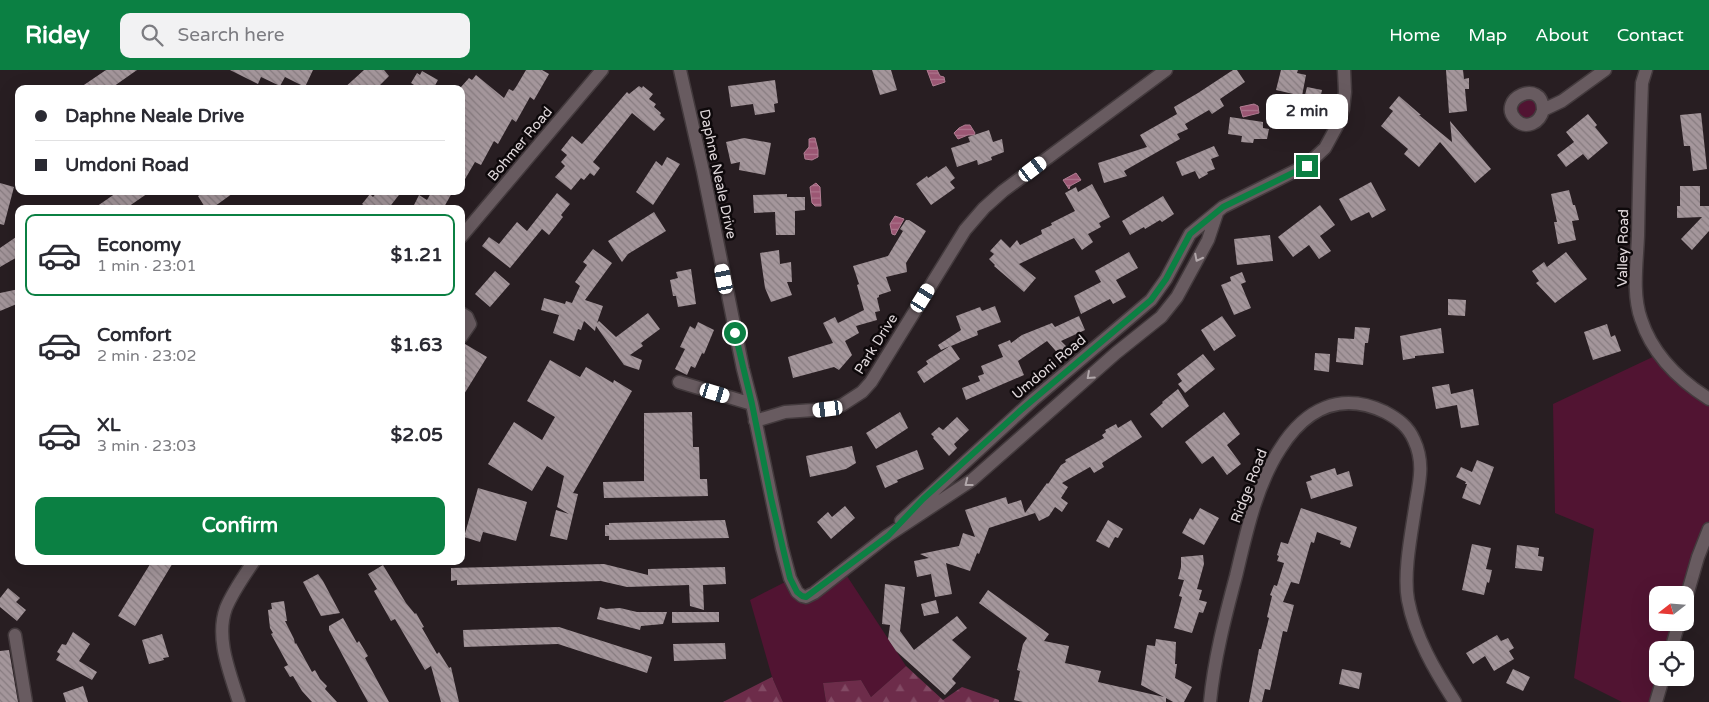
<!DOCTYPE html>
<meta charset="utf-8">
<style>
:root{--surface:#fff;--page:#f2f2f3;--text:#2b2b33;--muted:#7c7c81;--line:#e1e1e2;--accent:#0b8043}
body{margin:0;font-family:"Varela Round",sans-serif;background:var(--page);color:var(--text);height:100vh;display:flex;flex-direction:column;font-size:19px;white-space:nowrap}
*{box-sizing:border-box;margin:0}
p{font-size:16px;color:var(--muted)}
.icon{flex:none;width:28px;height:28px;fill:none;stroke:currentColor;stroke-width:2;stroke-linecap:round;stroke-linejoin:round}
.map{position:relative;flex:1;overflow:hidden}
.panel{position:absolute;left:15px;top:135px;width:450px;height:360px;display:flex;flex-direction:column;background:var(--surface);border-radius:10px;box-shadow:0 5px 20px #0002}
.panel>*{flex:none}
.banner{position:absolute;left:15px;top:15px;width:450px;height:110px;border-radius:10px;box-shadow:0 5px 20px #0002;display:grid;align-content:center;height:110px;padding:0 20px;background:var(--surface)}
.needle{width:32px;rotate:253deg}
.controls{position:absolute;left:1649px;top:516px;display:grid;gap:10px}
.controls a{display:grid;place-items:center;width:45px;height:45px;border-radius:10px;background:var(--surface);box-shadow:0 5px 20px #0002;font-size:25px}
.end{position:absolute;width:22px;height:22px;margin:-11px;border:6px solid #0b8043;background:#fff;box-shadow:0 0 0 2px #fff}
.from{border-radius:50%}
.bubble{position:absolute;height:35px;border-radius:10px;background:var(--surface);box-shadow:0 5px 20px #0002;font-size:16px;font-weight:800;line-height:35px;text-align:center}
.car{position:absolute;width:15px;height:30px;margin:-15px -8px;border-radius:6px;box-shadow:0 0 4px 1px #0007;background:linear-gradient(#fff 24%,#345 0 40%,#fff 0 76%,#345 0 86%,#fff 0)}
.banner b{display:flex;align-items:center;gap:18px;height:48px;font-size:19px}
.banner b+b{border-top:1px solid var(--line)}
.banner i{width:12px;height:12px;background:var(--text)}
ul{padding:9px 0 0;list-style:none}
li{display:flex;align-items:center;gap:15px;height:82px;margin:0 10px 8px;padding:0 10px;border:2px solid transparent;border-radius:10px}
li div{flex:1}
li b{display:block;font-size:19px}
li em{font-style:normal;font-weight:800}
li.current{border-color:var(--accent)}
li>.icon{width:45px;height:45px;stroke-width:1.5}
.action{display:flex;gap:10px;margin-top:auto;padding:10px 20px}
.action a{flex:1;height:58px;border-radius:10px;background:var(--accent);color:#fff;font-size:20px;font-weight:800;line-height:58px;text-align:center}
header{display:flex;align-items:center;gap:30px;box-sizing:border-box;height:70px;padding:0 25px;background:var(--accent);color:#fff}
header strong{font-size:24px}
nav{display:flex;gap:28px;margin-inline-start:auto;font-size:18px}
.search{width:350px;height:45px;background:var(--page);display:flex;align-items:center;gap:12px;box-sizing:border-box;padding:0 18px;border-radius:10px;color:var(--muted);font-size:19px}
.map>svg:first-child{display:block}
.grass{fill:#511432}
.forest{fill:url(#forest-firs)}
.water{fill:url(#water-rules);stroke:#b07d92}
.building{fill:url(#building-back-hatch)}
.lines{fill:none;stroke-linecap:round;stroke-linejoin:round}
.minor-casing{stroke:#433a3d;stroke-width:15}
.minor{stroke:#685b60;stroke-width:12}
.oneway{stroke:#b1a7aa}
.route{stroke:#0b8043;stroke-width:6}
.labels{text-anchor:middle;dominant-baseline:central;stroke-width:5;stroke-linejoin:round;paint-order:stroke}
.street-label{font-size:14px;fill:#e1d9dc;stroke:#0e090b}
</style>
<header>
<strong>Ridey</strong>
<div class="search"><svg class="icon" aria-label="search" viewBox="0 0 24 24"><circle cx="10" cy="10" r="6"/><path d="M15 15l6 6"/></svg>Search here</div>
<nav><a>Home</a><a>Map</a><a>About</a><a>Contact</a></nav>
</header>
<div class="map">
<svg width="1709" height="632" viewBox="0 0 1709 632">
<defs>
<pattern id="forest-firs" width="22" height="20" patternUnits="userSpaceOnUse" patternTransform="scale(1.25)"><rect width="22" height="20" fill="#6d2c4a"/><path d="M5 1l3.5 6h-7zM16 11l3.5 6h-7z" fill="#824a64"/></pattern>
<pattern id="water-rules" width="6" height="5" patternUnits="userSpaceOnUse" patternTransform="scale(1.25)"><rect width="6" height="5" fill="#9b5673"/><path d="M0 2.5h6" fill="none" stroke="#ad768d"/></pattern>
<pattern id="building-back-hatch" width="6" height="6" patternUnits="userSpaceOnUse" patternTransform="scale(1.25)"><rect width="6" height="6" fill="#a4969b"/><path d="M-1 5l2 2M0 0l6 6M5-1l2 2" fill="none" stroke="#877c80"/></pattern>
</defs>
<rect width="100%" height="100%" fill="#281e22"/>
<path class="grass" d="M 1532,29 L 1538,33 L 1537,47 L 1523,49 C 1518,42 1516,39 1521,31 Z
M 1659,284 L 1709,330 L 1709,455 L 1685,525 L 1658,525 L 1658,552 L 1678,553 L 1670,580 L 1658,580 L 1656,632 L 1622,632 L 1574,608 L 1594,459 L 1555,443 L 1553,334 Z
M 843,500 L 906,596 L 871,627 L 861,610 L 823,613 L 826,632 L 783,632 L 772,607 L 750,530 L 791,509 L 802,527 Z"/>
<path class="forest" d="M 906,596 L 943,630 L 962,617 L 999,630 L 999,632 L 826,632 L 823,613 L 861,610 L 871,627 Z
M 772,607 L 783,632 L 723,632 Z"/>
<path class="water" d="M 927,0 L 937,0 L 940,6 L 944,7 L 945,12 L 933,16 Z
M 1254,34 L 1258,36 L 1259,43 L 1243,47 L 1240,37 Z
M 965,55 L 970,55 L 975,63 L 974,65 L 968,65 L 958,69 L 954,63 L 959,58 Z
M 812,68 L 815,68 L 818,80 L 818,87 L 812,90 L 805,89 L 804,83 L 809,77 L 809,69 Z
M 1076,103 L 1081,110 L 1070,116 L 1069,119 L 1063,110 Z
M 816,113 L 820,117 L 821,136 L 815,136 L 812,133 L 810,117 Z
M 895,146 L 904,149 L 895,165 L 892,164 L 890,154 Z"/>
<path class="building" d="M 106,0 L 137,0 L 110,19 L 78,19 Z
M 230,0 L 313,0 L 305,17 L 285,7 L 280,16 L 261,7 L 258,14 Z
M 364,0 L 384,0 L 389,6 L 376,19 L 343,19 Z
M 526,0 L 542,0 L 549,4 L 534,30 L 530,27 L 516,52 L 512,49 L 498,74 L 494,71 L 481,95 L 475,92 L 461,116 L 461,17 L 469,8 L 472,10 L 476,5 L 504,28 L 509,19 L 513,21 L 516,17 Z
M 872,0 L 891,0 L 897,20 L 880,25 Z
M 1233,0 L 1237,0 L 1245,12 L 1220,29 L 1224,36 L 1212,44 L 1209,40 L 1185,54 L 1188,59 L 1177,64 L 1180,69 L 1124,101 L 1127,106 L 1104,113 L 1098,93 L 1147,77 L 1140,65 L 1177,44 L 1174,37 L 1198,23 Z
M 1281,0 L 1298,0 L 1297,3 L 1306,5 L 1302,26 L 1276,20 Z
M 1446,0 L 1463,0 L 1464,9 L 1469,8 L 1469,19 L 1465,19 L 1467,41 L 1449,43 Z
M 422,1 L 438,10 L 433,19 L 412,19 L 414,15 L 411,13 L 417,3 L 420,5 Z
M 775,10 L 778,33 L 774,34 L 775,42 L 755,45 L 753,34 L 731,37 L 728,16 Z
M 639,16 L 642,18 L 643,16 L 653,24 L 649,29 L 656,34 L 654,37 L 661,43 L 660,45 L 665,49 L 654,61 L 632,43 L 593,92 L 600,98 L 594,106 L 590,103 L 584,110 L 581,108 L 571,120 L 555,107 L 565,96 L 561,92 L 567,85 L 561,80 L 572,66 L 582,74 L 627,22 L 629,24 Z
M 1307,17 L 1322,20 L 1319,33 L 1304,29 Z
M 1399,26 L 1421,45 L 1419,45 L 1452,72 L 1450,51 L 1491,99 L 1475,113 L 1440,72 L 1419,97 L 1404,84 L 1408,79 L 1381,56 L 1393,41 L 1389,38 Z
M 1701,43 L 1707,99 L 1693,101 L 1690,76 L 1684,76 L 1680,45 Z
M 1588,44 L 1597,55 L 1595,57 L 1608,73 L 1588,90 L 1583,84 L 1566,97 L 1557,85 L 1574,72 L 1566,62 Z
M 1230,47 L 1263,52 L 1263,58 L 1269,59 L 1267,69 L 1254,69 L 1253,73 L 1241,72 L 1242,66 L 1228,64 Z
M 989,60 L 993,72 L 1002,69 L 1004,82 L 991,87 L 992,90 L 978,95 L 977,90 L 957,97 L 951,78 L 970,72 L 968,67 Z
M 744,68 L 771,73 L 765,105 L 739,100 L 740,92 L 731,94 L 726,72 Z
M 1214,76 L 1219,86 L 1211,89 L 1215,99 L 1207,102 L 1208,104 L 1199,109 L 1195,101 L 1182,106 L 1176,92 Z
M 667,87 L 680,94 L 653,135 L 636,122 L 656,91 L 662,96 Z
M 946,96 L 955,108 L 950,112 L 955,118 L 931,135 L 916,114 L 927,106 L 928,108 Z
M 1371,112 L 1386,140 L 1372,148 L 1369,142 L 1351,151 L 1339,129 Z
M 0,113 L 14,117 L 4,155 L 0,154 Z
M 1092,114 L 1110,147 L 1099,153 L 1101,157 L 1088,164 L 1093,172 L 1082,180 L 1074,168 L 1019,194 L 1036,208 L 1024,222 L 994,196 L 995,195 L 989,189 L 994,184 L 990,181 L 1001,169 L 1010,178 L 1017,170 L 1020,175 L 1042,164 L 1041,160 L 1052,155 L 1051,153 L 1075,141 L 1065,123 L 1076,117 L 1078,122 Z
M 1680,116 L 1700,116 L 1700,136 L 1709,136 L 1709,161 L 1692,180 L 1681,169 L 1702,147 L 1677,148 L 1677,136 L 1680,136 Z
M 1569,120 L 1573,135 L 1575,135 L 1579,150 L 1572,151 L 1576,170 L 1558,174 L 1554,152 L 1557,152 L 1551,124 Z
M 119,121 L 151,121 L 125,139 L 93,139 Z
M 205,121 L 236,121 L 211,139 L 206,139 L 198,126 Z
M 378,121 L 402,121 L 388,139 L 362,139 L 365,136 L 362,134 L 370,124 L 373,127 Z
M 432,121 L 453,121 L 443,139 L 412,139 L 419,125 L 427,130 Z
M 557,123 L 570,134 L 561,145 L 563,147 L 549,165 L 542,159 L 510,198 L 482,176 L 489,167 L 499,174 L 517,152 L 527,161 Z
M 787,124 L 787,127 L 805,127 L 805,140 L 795,141 L 795,165 L 776,165 L 775,142 L 754,143 L 753,125 Z
M 1163,126 L 1174,144 L 1162,152 L 1160,150 L 1145,159 L 1144,157 L 1130,165 L 1122,151 Z
M 1320,135 L 1335,155 L 1320,166 L 1331,181 L 1319,189 L 1309,175 L 1293,187 L 1278,167 Z
M 654,142 L 666,161 L 628,184 L 622,192 L 608,171 Z
M 906,150 L 909,150 L 926,161 L 906,193 L 907,202 L 886,207 L 891,221 L 879,225 L 879,227 L 877,228 L 880,241 L 875,242 L 877,250 L 856,256 L 859,263 L 845,271 L 852,285 L 839,300 L 834,297 L 793,308 L 788,287 L 833,273 L 823,253 L 835,247 L 838,253 L 864,240 L 857,215 L 859,214 L 853,196 L 888,186 L 903,161 L 900,159 Z
M 19,165 L 19,186 L 0,197 L 0,178 Z
M 1270,165 L 1273,191 L 1237,195 L 1234,169 Z
M 593,179 L 612,193 L 585,230 L 603,236 L 597,253 L 599,251 L 616,267 L 648,243 L 660,259 L 641,273 L 643,276 L 630,285 L 642,290 L 639,300 L 624,295 L 596,256 L 595,261 L 584,251 L 581,260 L 578,259 L 574,271 L 553,263 L 559,245 L 541,240 L 544,228 L 565,234 L 566,231 L 572,233 L 580,216 L 575,212 L 587,195 L 583,192 Z
M 779,180 L 780,194 L 791,192 L 792,212 L 787,212 L 792,225 L 771,232 L 765,218 L 760,183 Z
M 1129,182 L 1138,198 L 1116,210 L 1126,227 L 1113,234 L 1110,229 L 1081,244 L 1074,226 L 1101,212 L 1095,201 Z
M 1566,182 L 1587,209 L 1555,233 L 1536,213 L 1539,211 L 1532,201 L 1544,192 L 1547,197 Z
M 691,199 L 696,234 L 678,237 L 676,226 L 673,226 L 670,210 L 678,208 L 676,202 Z
M 495,201 L 510,214 L 490,237 L 475,224 Z
M 1242,202 L 1246,212 L 1241,214 L 1251,238 L 1234,245 L 1221,215 L 1231,211 L 1230,207 Z
M 19,219 L 19,233 L 0,241 L 0,223 Z
M 1448,229 L 1466,230 L 1465,246 L 1448,245 Z
M 995,236 L 1001,252 L 977,261 L 978,265 L 951,276 L 960,289 L 924,313 L 917,302 L 928,294 L 926,291 L 950,276 L 941,280 L 938,275 L 961,260 L 956,246 L 980,237 L 982,241 Z
M 1079,246 L 1085,260 L 1061,271 L 1070,280 L 1062,288 L 1047,271 L 1018,291 L 1024,305 L 966,330 L 962,318 L 980,311 L 978,306 L 984,304 L 981,296 L 1003,287 L 998,275 L 1010,270 L 1011,273 L 1022,265 L 1052,253 L 1055,257 Z
M 1222,246 L 1236,266 L 1214,281 L 1201,260 Z
M 698,252 L 714,260 L 704,284 L 702,283 L 695,298 L 691,296 L 687,305 L 675,299 L 685,279 L 680,277 L 690,256 L 695,259 Z
M 1607,254 L 1611,267 L 1615,265 L 1621,281 L 1593,290 L 1584,262 Z
M 1355,257 L 1370,258 L 1368,273 L 1365,273 L 1363,295 L 1336,292 L 1338,268 L 1354,269 Z
M 1441,258 L 1444,283 L 1415,286 L 1415,288 L 1403,290 L 1400,266 Z
M 465,274 L 487,287 L 461,329 L 461,275 Z
M 1315,283 L 1330,284 L 1329,302 L 1314,300 Z
M 1203,284 L 1215,299 L 1185,323 L 1178,314 L 1182,311 L 1177,304 Z
M 550,290 L 580,307 L 586,297 L 613,313 L 614,310 L 632,321 L 573,423 L 578,424 L 567,470 L 550,466 L 556,440 L 569,444 L 557,437 L 564,406 L 547,396 L 532,421 L 488,394 L 514,352 L 542,370 L 555,347 L 527,331 Z
M 1449,314 L 1451,324 L 1473,319 L 1479,355 L 1461,358 L 1457,335 L 1436,339 L 1432,317 Z
M 1178,319 L 1189,336 L 1162,358 L 1150,344 L 1163,333 L 1162,332 Z
M 692,342 L 693,377 L 699,377 L 700,409 L 707,409 L 708,426 L 604,428 L 603,412 L 644,411 L 644,343 Z
M 900,342 L 908,358 L 876,379 L 866,363 Z
M 1224,342 L 1240,364 L 1227,375 L 1241,394 L 1227,405 L 1213,386 L 1202,394 L 1185,372 Z
M 957,347 L 969,360 L 954,374 L 957,378 L 949,386 L 933,368 L 934,367 L 931,364 L 939,357 L 943,360 Z
M 1131,350 L 1142,367 L 1102,393 L 1104,397 L 1094,403 L 1090,397 L 1062,413 L 1068,417 L 1061,428 L 1068,433 L 1062,442 L 1055,437 L 1049,446 L 1039,451 L 1035,443 L 989,458 L 979,484 L 977,483 L 970,501 L 946,493 L 952,524 L 935,527 L 931,504 L 917,507 L 914,491 L 929,488 L 920,484 L 959,476 L 963,463 L 975,467 L 965,440 L 1006,427 L 1008,434 L 1021,430 L 1025,443 L 1047,413 L 1048,414 L 1061,395 L 1066,392 L 1065,390 L 1104,368 L 1102,365 L 1106,362 L 1105,360 L 1116,354 L 1118,358 Z
M 852,376 L 856,393 L 846,399 L 810,407 L 806,386 Z
M 917,380 L 924,399 L 897,410 L 898,412 L 885,418 L 876,396 Z
M 1477,390 L 1494,397 L 1480,435 L 1462,428 L 1467,414 L 1465,414 L 1466,412 L 1456,407 L 1461,397 L 1472,402 Z
M 1335,398 L 1337,405 L 1349,401 L 1353,416 L 1311,429 L 1306,412 L 1312,410 L 1310,406 Z
M 478,418 L 527,432 L 516,471 L 483,462 L 480,472 L 464,467 Z
M 845,436 L 855,448 L 831,469 L 817,452 L 828,442 L 832,447 Z
M 1200,438 L 1219,448 L 1204,475 L 1182,463 L 1190,448 L 1193,450 Z
M 1301,438 L 1357,457 L 1350,478 L 1340,474 L 1341,471 L 1317,462 L 1314,473 L 1311,472 L 1299,514 L 1291,512 L 1283,532 L 1294,535 L 1287,562 L 1283,561 L 1270,620 L 1265,619 L 1262,632 L 1249,632 L 1259,579 L 1261,579 L 1269,548 L 1267,547 L 1272,526 L 1270,525 L 1274,515 L 1277,516 L 1284,493 L 1277,491 L 1279,486 L 1277,485 L 1281,472 L 1288,474 Z
M 725,450 L 729,468 L 609,470 L 609,466 L 605,466 L 605,455 L 609,455 L 609,453 Z
M 1108,450 L 1123,459 L 1118,468 L 1115,467 L 1109,478 L 1096,471 Z
M 1472,474 L 1491,478 L 1486,499 L 1492,500 L 1489,513 L 1487,512 L 1484,525 L 1462,520 Z
M 1517,475 L 1539,478 L 1538,486 L 1544,487 L 1542,501 L 1515,498 Z
M 1203,485 L 1204,494 L 1197,519 L 1202,520 L 1199,530 L 1207,532 L 1203,543 L 1199,542 L 1192,563 L 1174,558 L 1182,527 L 1179,526 L 1184,510 L 1178,509 L 1181,497 L 1181,487 Z
M 152,491 L 174,491 L 135,556 L 118,546 Z
M 604,494 L 648,505 L 648,499 L 725,497 L 726,514 L 703,515 L 704,540 L 690,536 L 689,515 L 627,517 L 601,511 L 457,515 L 457,510 L 451,511 L 451,498 Z
M 383,495 L 406,533 L 415,544 L 416,543 L 424,557 L 422,558 L 437,584 L 439,582 L 449,598 L 451,597 L 459,632 L 441,632 L 431,596 L 425,600 L 395,549 L 391,551 L 374,521 L 377,519 L 368,504 Z
M 318,504 L 323,511 L 340,543 L 321,546 L 303,512 Z
M 885,514 L 905,517 L 900,561 L 914,580 L 957,546 L 967,558 L 952,570 L 971,587 L 952,609 L 956,613 L 945,625 L 896,581 L 888,569 L 890,555 L 882,554 Z
M 8,518 L 20,528 L 16,532 L 26,540 L 17,551 L 0,537 L 0,528 Z
M 988,520 L 1049,564 L 1044,571 L 1069,576 L 1065,593 L 1101,601 L 1098,612 L 1164,627 L 1141,615 L 1147,575 L 1155,576 L 1156,569 L 1176,572 L 1175,594 L 1177,594 L 1175,608 L 1192,617 L 1184,632 L 1173,632 L 1166,628 L 1166,632 L 1023,632 L 1014,630 L 1020,601 L 1017,600 L 1023,574 L 1027,568 L 979,533 Z
M 936,530 L 939,543 L 924,546 L 921,534 Z
M 284,531 L 287,551 L 285,551 L 294,569 L 295,574 L 296,573 L 312,602 L 315,600 L 320,609 L 327,616 L 325,619 L 337,632 L 312,632 L 302,621 L 293,606 L 290,607 L 284,597 L 288,595 L 271,564 L 273,563 L 270,558 L 268,540 L 272,539 L 271,533 Z
M 600,537 L 606,539 L 620,538 L 637,542 L 667,542 L 663,554 L 641,556 L 640,560 L 597,549 Z
M 672,542 L 719,542 L 719,552 L 672,553 Z
M 343,548 L 357,573 L 359,571 L 368,586 L 365,588 L 389,632 L 368,632 L 358,614 L 329,560 L 329,556 Z
M 559,557 L 652,587 L 647,603 L 558,574 L 464,577 L 463,560 Z
M 73,562 L 90,574 L 79,591 L 97,602 L 92,610 L 56,590 L 60,584 L 57,582 L 62,574 L 66,575 Z
M 162,564 L 169,587 L 163,588 L 164,590 L 149,594 L 142,570 Z
M 1497,565 L 1501,571 L 1508,568 L 1514,578 L 1509,581 L 1514,589 L 1494,601 L 1485,586 L 1473,594 L 1466,583 Z
M 725,573 L 726,589 L 674,591 L 673,574 Z
M 9,580 L 18,632 L 0,632 L 0,581 Z
M 1342,599 L 1362,603 L 1359,619 L 1339,614 Z
M 1513,599 L 1530,607 L 1523,621 L 1506,613 Z
M 83,616 L 88,632 L 66,632 L 63,623 Z"/>
<g class="lines">
<defs>
<path id="minor" d="M 680,0 L 703,101 L 743,299 L 752,334 L 782,478 L 790,508 L 797,522 L 802,526 L 806,527 L 814,523 L 887,466 L 972,410 L 1116,283 L 1161,247 L 1177,227 L 1208,170 L 1217,143
M 1646,0 L 1642,13 C 1640,64 1639,115 1638,166 C 1637,192 1632,224 1641,249 C 1652,283 1679,310 1709,329
M 1543,40 C 1543,7 1495,29 1516,50 C 1526,60 1540,53 1543,40 L 1562,31 L 1605,0
M 461,167 L 602,0
M 461,243 L 467,247 L 470,254 L 461,267
M 679,312 L 752,334
M 755,351 L 785,342 L 828,339 L 842,335 L 862,322 L 871,312 L 965,160 L 984,138 L 1003,121 L 1166,0
M 901,451 L 1033,330 L 1151,230 L 1166,209 L 1190,164 L 1223,137 L 1307,95 L 1325,78 L 1337,56 L 1343,39 L 1345,22 L 1344,0
M 1685,532 L 1698,487 L 1709,459
M 15,565 L 26,632
M 1671,580 L 1679,552
M 239,632 C 230,603 215,568 226,538 C 233,521 244,506 254,491
M 1210,632 C 1214,590 1225,547 1236,506 C 1246,464 1256,416 1280,379 C 1305,339 1340,321 1385,342 C 1398,349 1408,356 1414,370 C 1424,391 1420,410 1416,432 C 1412,460 1403,502 1408,530 C 1415,567 1435,601 1455,632
M 1656,632 L 1663,608"/>
</defs>
<use href="#minor" class="minor-casing"/>
<use href="#minor" class="minor"/>
</g>
<defs><path id="oneway-chevron" d="M-2-3.5L2.5 0L-2 3.5" fill="none" stroke-width="1.6" stroke-linecap="round" stroke-linejoin="round" transform="scale(1.25)"/></defs>
<g class="oneway">
<use href="#oneway-chevron" transform="translate(1198 188) rotate(117)"/>
<use href="#oneway-chevron" transform="translate(1090 306) rotate(138)"/>
<use href="#oneway-chevron" transform="translate(968 413) rotate(142)"/>
</g>
<g class="lines">
<path class="route" d="M 735,263 L 752,334 L 771,428 L 790,508 L 797,522 L 802,526 L 806,527 L 888,466 L 923,429 L 1021,340 L 1151,230 L 1166,209 L 1190,164 L 1223,137 L 1307,96"/>
</g>
<g class="labels">
<g class="street-label">
<text transform="translate(520 74) rotate(-50)">Bohmer Road</text>
<text transform="translate(718 104) rotate(78)">Daphne Neale Drive</text>
<text transform="translate(1623 178) rotate(-89)">Valley Road</text>
<text transform="translate(876 274) rotate(-58)">Park Drive</text>
<text transform="translate(1049 297) rotate(-40)">Umdoni Road</text>
<text transform="translate(1249 416) rotate(-69)">Ridge Road</text>
</g>
</g>
</svg>
<div class="controls">
<a><svg class="needle" viewBox="-14 -14 28 28"><path d="M0-13l5 13h-10z" fill="#e53935"/><path d="M0 13l5-13h-10z" fill="#7c7c81"/></svg></a>
<a><svg class="icon" aria-label="locate" viewBox="0 0 24 24"><circle cx="12" cy="12" r="6"/><path d="M12 2v4M12 18v4M2 12h4M18 12h4"/></svg></a>
</div>
<i class="end from" style="left:735px;top:263px"></i>
<i class="end" style="left:1307px;top:96px"></i>
<div class="bubble" style="left:1266px;top:24px;width:82px">2 min</div>
<i class="car" style="left:1033px;top:99px;rotate:53deg"></i>
<i class="car" style="left:724px;top:209px;rotate:349deg"></i>
<i class="car" style="left:923px;top:228px;rotate:32deg"></i>
<i class="car" style="left:715px;top:323px;rotate:107deg"></i>
<i class="car" style="left:828px;top:339px;rotate:263deg"></i>
<div class="banner">
<b><i class="from"></i>Daphne Neale Drive</b>
<b><i></i>Umdoni Road</b>
</div>
<section class="panel">
<ul>
<li class="current"><svg class="icon" aria-label="car" viewBox="0 0 24 24"><path d="M5 17H2v-5l4-1 3-4h7l3 4 3 1v5h-3M9 17h6M6 11h13"/><circle cx="7" cy="17" r="2"/><circle cx="17" cy="17" r="2"/></svg><div><b>Economy</b><p>1 min · 23:01</p></div><em>$1.21</em></li>
<li><svg class="icon" aria-label="car" viewBox="0 0 24 24"><path d="M5 17H2v-5l4-1 3-4h7l3 4 3 1v5h-3M9 17h6M6 11h13"/><circle cx="7" cy="17" r="2"/><circle cx="17" cy="17" r="2"/></svg><div><b>Comfort</b><p>2 min · 23:02</p></div><em>$1.63</em></li>
<li><svg class="icon" aria-label="car" viewBox="0 0 24 24"><path d="M5 17H2v-5l4-1 3-4h7l3 4 3 1v5h-3M9 17h6M6 11h13"/><circle cx="7" cy="17" r="2"/><circle cx="17" cy="17" r="2"/></svg><div><b>XL</b><p>3 min · 23:03</p></div><em>$2.05</em></li>
</ul>
<div class="action"><a>Confirm</a></div>
</section>
</div>
